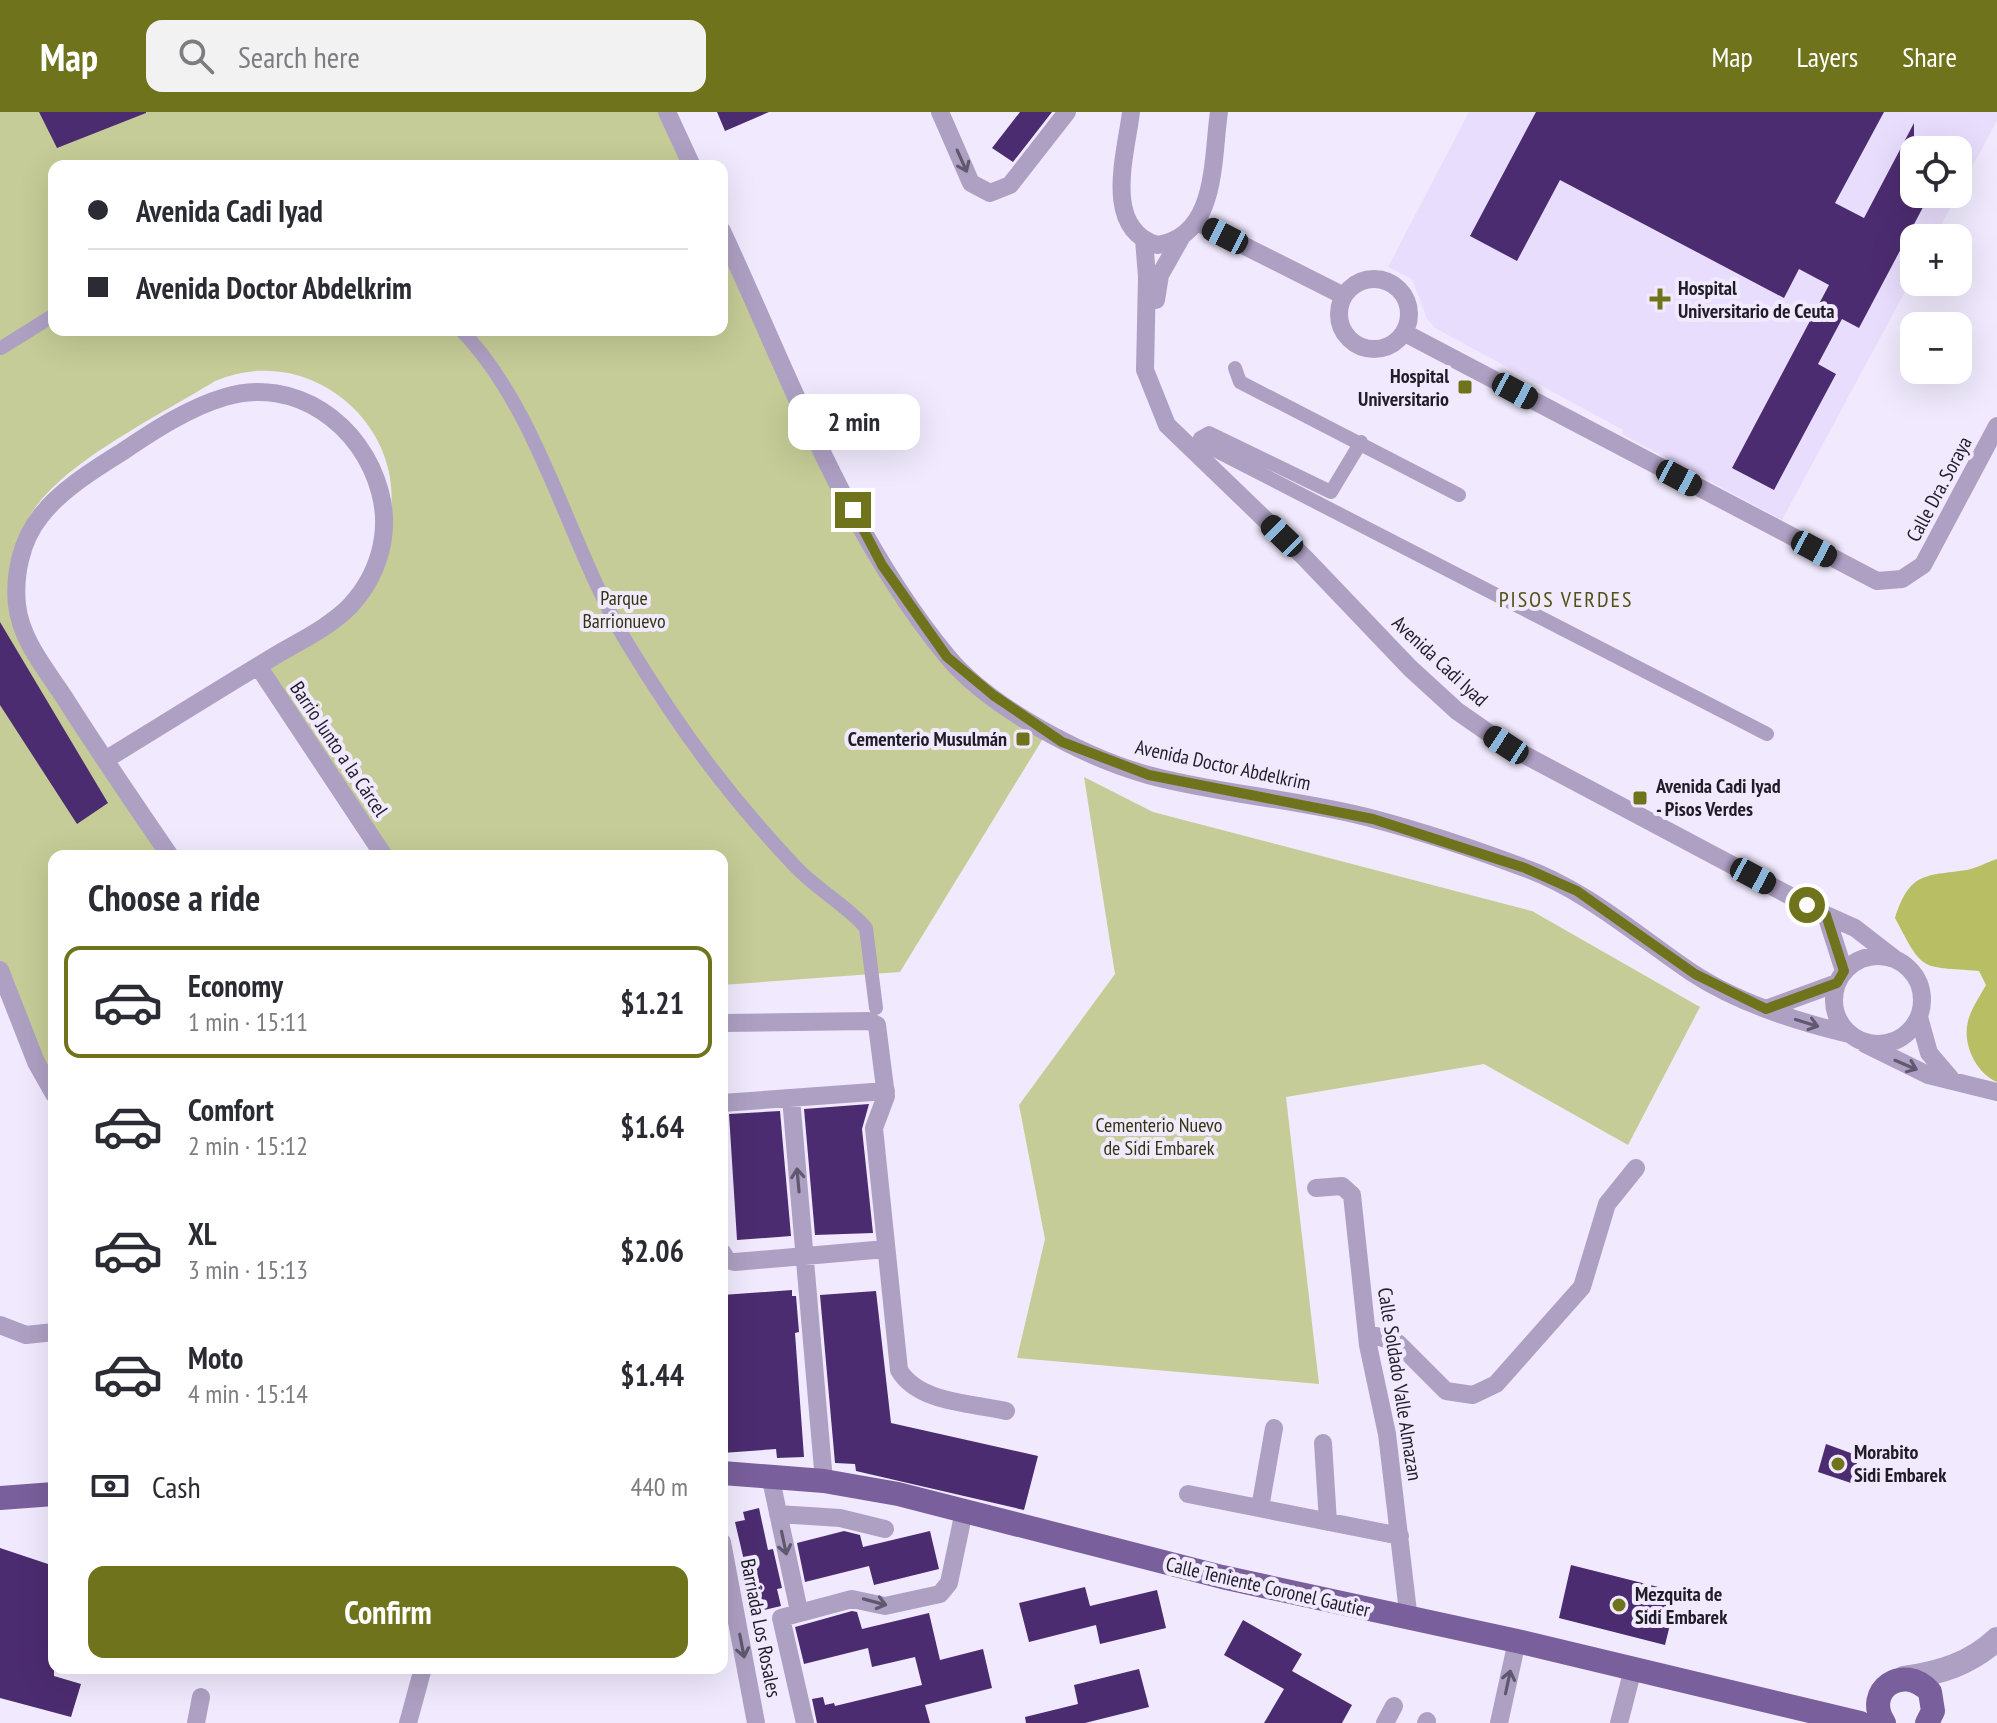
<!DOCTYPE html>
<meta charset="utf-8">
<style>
:root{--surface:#fff;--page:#f2f2f3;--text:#2b2b33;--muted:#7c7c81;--line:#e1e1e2;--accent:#6f741c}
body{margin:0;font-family:"PT Sans Narrow",sans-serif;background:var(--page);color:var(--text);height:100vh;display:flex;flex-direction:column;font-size:30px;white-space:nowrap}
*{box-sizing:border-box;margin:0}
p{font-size:26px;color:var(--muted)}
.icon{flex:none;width:44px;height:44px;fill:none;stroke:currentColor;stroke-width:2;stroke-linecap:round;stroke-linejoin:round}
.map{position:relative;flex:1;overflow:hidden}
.side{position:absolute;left:48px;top:738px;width:680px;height:824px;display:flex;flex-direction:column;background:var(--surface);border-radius:16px;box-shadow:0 8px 32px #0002}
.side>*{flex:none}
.top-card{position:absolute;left:48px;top:48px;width:680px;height:176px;border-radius:16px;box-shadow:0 8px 32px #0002;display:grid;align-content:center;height:176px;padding:0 40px;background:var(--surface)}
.tools{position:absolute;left:1900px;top:24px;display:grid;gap:16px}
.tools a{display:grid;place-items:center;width:72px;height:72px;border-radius:16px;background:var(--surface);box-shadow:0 8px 32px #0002;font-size:40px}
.end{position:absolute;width:36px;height:36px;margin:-18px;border:10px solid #6f741c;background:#fff;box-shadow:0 0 0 4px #fff}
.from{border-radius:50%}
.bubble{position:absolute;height:56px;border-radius:16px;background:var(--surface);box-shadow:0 8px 32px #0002;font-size:26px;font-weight:600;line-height:56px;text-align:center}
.car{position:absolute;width:24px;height:48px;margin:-24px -12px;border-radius:10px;box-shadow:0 0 6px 2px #0007;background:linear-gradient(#222 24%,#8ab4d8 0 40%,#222 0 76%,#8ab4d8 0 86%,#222 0)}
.top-card b{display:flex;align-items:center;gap:28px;height:76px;font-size:30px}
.top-card b+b{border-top:2px solid var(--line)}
.top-card i{width:20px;height:20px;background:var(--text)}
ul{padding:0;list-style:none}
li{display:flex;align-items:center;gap:24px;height:112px;margin:0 16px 12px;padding:0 24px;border:4px solid transparent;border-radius:16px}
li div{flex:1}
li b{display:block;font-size:30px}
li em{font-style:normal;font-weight:600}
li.active{border-color:var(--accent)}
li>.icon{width:72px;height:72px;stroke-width:1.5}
h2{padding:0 40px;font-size:36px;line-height:96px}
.pay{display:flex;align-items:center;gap:20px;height:88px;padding:0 40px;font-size:30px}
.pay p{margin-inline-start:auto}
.button{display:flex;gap:16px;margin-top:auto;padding:16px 40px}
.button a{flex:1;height:92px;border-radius:16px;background:var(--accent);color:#fff;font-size:32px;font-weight:600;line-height:92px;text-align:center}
header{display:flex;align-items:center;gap:48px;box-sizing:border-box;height:112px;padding:0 40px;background:var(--accent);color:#fff}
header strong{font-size:38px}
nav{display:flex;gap:44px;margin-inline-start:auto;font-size:28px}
.search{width:560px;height:72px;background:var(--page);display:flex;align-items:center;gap:20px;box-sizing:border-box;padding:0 28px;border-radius:16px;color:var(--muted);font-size:30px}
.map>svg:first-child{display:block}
.built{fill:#e9ddfd}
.green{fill:#c6cc97}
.forest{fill:#b8be64}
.building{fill:#4c2c70}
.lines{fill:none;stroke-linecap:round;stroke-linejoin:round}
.pedestrian{stroke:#aea0c3;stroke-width:14}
.minor{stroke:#aea0c3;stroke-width:18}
.tertiary{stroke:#aea0c3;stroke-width:24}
.primary{stroke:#795f9c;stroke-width:24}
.oneway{stroke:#60586e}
.route{stroke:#6f741c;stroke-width:10}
.poi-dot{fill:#6f741c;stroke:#f1eafe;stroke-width:3}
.labels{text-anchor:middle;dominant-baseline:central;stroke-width:8;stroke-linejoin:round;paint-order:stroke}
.poi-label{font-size:20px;font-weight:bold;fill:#211d28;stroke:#f1eafe;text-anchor:start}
.street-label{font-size:20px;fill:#211d28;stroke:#f1eafe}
.park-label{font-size:20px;fill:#33350e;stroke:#f1eafe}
.neighbourhood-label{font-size:22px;letter-spacing:2px;fill:#4f5217;stroke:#f1eafe}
</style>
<header>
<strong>Map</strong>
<div class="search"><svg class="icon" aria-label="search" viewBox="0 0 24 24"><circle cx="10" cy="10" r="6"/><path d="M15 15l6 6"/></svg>Search here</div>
<nav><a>Map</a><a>Layers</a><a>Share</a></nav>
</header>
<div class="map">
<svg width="1997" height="1611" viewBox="0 0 1997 1611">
<rect width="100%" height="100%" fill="#f1eafe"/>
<path class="built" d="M 1469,0 L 1997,0 L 1997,9 L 1958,81 L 1958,38 L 1914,38 L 1914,82 L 1958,82 L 1934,126 L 1914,126 L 1914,163 L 1782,408 L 1622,322 L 1623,318 L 1435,216 L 1427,207 L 1412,167 L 1388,155 Z"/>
<path class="green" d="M 0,0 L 669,0 L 693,54 L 54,54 L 54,218 L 722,218 L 722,119 L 833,362 L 928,523 L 1047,620 L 900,860 L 722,873 L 722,744 L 390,744 L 259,546 C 297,522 343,497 370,460 C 376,453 379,441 382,432 C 425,329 317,225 215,269 C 161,303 64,349 31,402 C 15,428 15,463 13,493 L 174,744 L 54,744 L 54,983 L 0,861 Z
M 1084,665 L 1153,700 L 1532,799 L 1700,895 L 1628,1033 L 1484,952 L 1286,985 L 1319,1272 L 1017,1246 L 1045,1127 L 1019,993 L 1115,862 Z"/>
<path class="forest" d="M 1997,747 L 1997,970 C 1976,961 1962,932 1968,909 C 1971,897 1980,884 1986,873 L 1979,859 C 1919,854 1924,861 1895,806 C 1910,760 1924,764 1967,758 C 1977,756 1987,750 1997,747 Z"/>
<path class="building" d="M 39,0 L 146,0 L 146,1 L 57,36 Z
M 717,0 L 769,0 L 725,19 Z
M 1020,0 L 1052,0 L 1013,50 L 992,36 Z
M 1536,0 L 1884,0 L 1835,91 L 1864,106 L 1914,11 L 1914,24 L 1941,38 L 1914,38 L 1914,82 L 1930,82 L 1859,216 L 1842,207 L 1818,252 L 1836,262 L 1774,378 L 1732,356 L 1829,173 L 1799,157 L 1784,186 L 1560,68 L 1517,149 L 1470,124 Z
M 0,510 L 108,691 L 77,712 L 0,593 Z
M 869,992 L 862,1017 L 873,1121 L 815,1123 L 804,997 Z
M 780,999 L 791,1124 L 737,1128 L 729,1002 Z
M 792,1178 L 792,1184 L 796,1184 L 799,1220 L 795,1221 L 804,1345 L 777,1346 L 776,1337 L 722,1341 L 722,1183 Z
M 876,1179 L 891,1311 L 1038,1344 L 1024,1398 L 856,1359 L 855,1352 L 835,1351 L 820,1183 Z
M 1826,1332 L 1859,1344 L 1851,1371 L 1818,1360 Z
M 759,1396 L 768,1438 L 773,1437 L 782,1476 L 777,1477 L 781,1494 L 756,1500 L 735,1410 L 745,1408 L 743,1400 Z
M 844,1419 L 860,1423 L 863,1435 L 930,1419 L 939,1457 L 874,1473 L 869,1454 L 805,1470 L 797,1431 Z
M 0,1436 L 54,1454 L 54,1564 L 81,1572 L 71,1605 L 0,1586 Z
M 1571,1453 L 1678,1480 L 1665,1533 L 1559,1506 Z
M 1085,1475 L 1090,1494 L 1157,1478 L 1166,1516 L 1100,1532 L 1096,1513 L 1029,1530 L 1019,1491 Z
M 852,1499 L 857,1500 L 862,1517 L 929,1501 L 940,1548 L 983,1537 L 992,1576 L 925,1593 L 930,1611 L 817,1611 L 812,1587 L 823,1585 L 825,1593 L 834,1591 L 835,1594 L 922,1573 L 915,1545 L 872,1555 L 868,1536 L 804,1552 L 795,1515 Z
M 1243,1508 L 1302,1542 L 1292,1559 L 1352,1593 L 1342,1611 L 1264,1611 L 1284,1577 L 1224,1543 Z
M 1139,1557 L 1149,1595 L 1085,1611 L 1026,1611 L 1025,1605 L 1078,1592 L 1074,1573 Z"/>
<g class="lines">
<path class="pedestrian" d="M 461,218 C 541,300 569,437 629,534 C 679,616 727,682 793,752 C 814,776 848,794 866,816 L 876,896
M 1,236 L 54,203
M 1235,256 L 1240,270 L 1459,383
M 1361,330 L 1331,380 L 1209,321 L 1200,326 L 1203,332 L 1767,622"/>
<path class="minor" d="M 667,0 L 692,54
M 940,0 L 971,71 L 990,81 L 1010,73 L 1067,0
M 1131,0 C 1126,42 1102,116 1157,133 C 1218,125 1212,46 1219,0
M 1197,110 L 1344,184
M 722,119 C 789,263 845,420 947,544 C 990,596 1084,645 1148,663 C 1222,683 1300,687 1374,707 C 1423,720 1474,737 1522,755 C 1585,777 1636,823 1691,860 C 1738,891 1794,909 1849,922
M 1144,127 L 1147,165 L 1145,258 L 1167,313 L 1305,446 L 1410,556 L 1457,599 L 1506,633 L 1826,803 L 1855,816 L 1895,847
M1339 202a35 35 0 1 1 70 0a35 35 0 1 1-70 0Z
M 1156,188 L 1160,163 L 1182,124
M 1405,221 L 1877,469 L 1902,467 L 1923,453 L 1997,314
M 258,554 L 384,744
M 105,648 C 159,615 213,581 268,548 C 295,531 328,517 350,494 C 379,463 391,420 380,380 C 362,312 295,264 225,285 C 188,296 153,319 122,340 C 95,357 59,379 40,405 C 21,429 14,463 17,493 C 21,528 45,556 64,585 C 98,639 134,691 170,744
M 1826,803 L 1844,859
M1834 888a44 44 0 1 1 88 0a44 44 0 1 1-88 0Z
M 0,858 L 36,950 L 54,982
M 1766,897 L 1837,871
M 1919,905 L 1929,941 L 1952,968
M 722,911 L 869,909 L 877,913 L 886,984 L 874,1016 L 899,1258 C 918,1291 972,1291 1006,1299
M 1865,932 L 1928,963 L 1997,980
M 791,986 L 824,1369
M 722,991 L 886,979
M 1316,1076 L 1342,1074 L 1352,1083 L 1368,1233 L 1387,1322 L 1409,1508
M 722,1140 L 727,1148 L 735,1150 L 886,1137
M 0,1213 L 26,1223 L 54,1220
M 1367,1221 L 1398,1231 L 1446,1279 L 1473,1283 L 1496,1272 L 1582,1175 L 1607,1092 L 1636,1056
M 1323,1331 L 1328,1410
M 770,1363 L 799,1499
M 1188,1382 L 1400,1424
M 1260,1396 L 1274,1316
M 778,1402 L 840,1406 L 885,1417
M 722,1430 L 756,1611
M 196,1611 L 201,1585
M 408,1611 L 423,1556
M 805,1611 L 781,1506 L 852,1487 L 885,1494 L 940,1482 L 949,1471 L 964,1399
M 1385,1611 L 1394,1594
M 1426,1611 L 1427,1609
M 1499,1611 L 1517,1529
M 1619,1611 L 1633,1557"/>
<path class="tertiary" d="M 1904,1566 C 1940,1561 1970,1552 1997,1527"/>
<path class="primary" d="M 722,1361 L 824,1369 L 898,1382 L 1222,1465 L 1517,1529 L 1860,1611
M 0,1386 L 54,1382
M 1884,1611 C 1863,1579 1903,1550 1930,1580 L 1933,1599 L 1927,1611"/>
</g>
<defs><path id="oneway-shaft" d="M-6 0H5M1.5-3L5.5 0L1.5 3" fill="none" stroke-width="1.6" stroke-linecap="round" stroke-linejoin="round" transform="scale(2)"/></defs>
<g class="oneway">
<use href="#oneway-shaft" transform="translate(962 49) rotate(66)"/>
<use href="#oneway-shaft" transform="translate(1807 911) rotate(17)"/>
<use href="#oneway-shaft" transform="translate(1906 953) rotate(23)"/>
<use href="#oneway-shaft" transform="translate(798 1068) rotate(-95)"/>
<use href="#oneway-shaft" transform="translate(784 1431) rotate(78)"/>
<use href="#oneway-shaft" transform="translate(875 1490) rotate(15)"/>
<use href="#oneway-shaft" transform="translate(742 1534) rotate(79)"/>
<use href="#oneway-shaft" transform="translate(1508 1570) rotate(-78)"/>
</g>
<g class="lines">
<path class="route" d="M 853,398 L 882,453 L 947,545 L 993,583 L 1062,630 L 1149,663 L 1373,707 L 1525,756 L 1577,779 L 1695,862 L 1766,897 L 1837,871 L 1844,859 L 1826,803 L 1807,793"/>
</g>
<g class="poi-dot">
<path d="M1656 175h8v8h8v8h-8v8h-8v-8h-8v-8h8z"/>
<rect x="1457" y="267" width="16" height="16" rx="4"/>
<rect x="1015" y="619" width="16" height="16" rx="4"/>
<rect x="1632" y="678" width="16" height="16" rx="4"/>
<circle cx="1838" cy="1352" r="8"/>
<circle cx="1619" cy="1493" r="8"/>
</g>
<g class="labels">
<g class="poi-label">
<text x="1678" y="176">Hospital<tspan x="1678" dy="23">Universitario de Ceuta</tspan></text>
<text x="1449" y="264" text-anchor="end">Hospital<tspan x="1449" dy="23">Universitario</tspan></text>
<text x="1007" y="627" text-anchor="end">Cementerio Musulmán</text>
<text x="1656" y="674">Avenida Cadi Iyad<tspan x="1656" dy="23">- Pisos Verdes</tspan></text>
<text x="1854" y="1340">Morabito<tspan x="1854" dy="23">Sidi Embarek</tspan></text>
<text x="1635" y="1482">Mezquita de<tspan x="1635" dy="23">Sidi Embarek</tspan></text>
</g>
<g class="street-label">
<text transform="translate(1939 377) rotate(-62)">Calle Dra. Soraya</text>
<text transform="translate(1440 549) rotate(43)">Avenida Cadi Iyad</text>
<text transform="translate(339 637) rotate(56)">Barrio Junto a la Cárcel</text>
<text transform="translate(1223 653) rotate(12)">Avenida Doctor Abdelkrim</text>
<text transform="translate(1400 1272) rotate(81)">Calle Soldado Valle Almazan</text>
<text transform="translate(1268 1475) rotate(13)">Calle Teniente Coronel Gautier</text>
<text transform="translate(761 1516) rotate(79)">Barriada Los Rosales</text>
</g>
<g class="park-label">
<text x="624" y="486">Parque<tspan x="624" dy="23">Barrionuevo</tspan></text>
<text x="1159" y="1013">Cementerio Nuevo<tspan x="1159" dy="23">de Sidi Embarek</tspan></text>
</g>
<g class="neighbourhood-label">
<text x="1566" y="487">PISOS VERDES</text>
</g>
</g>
</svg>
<div class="tools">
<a><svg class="icon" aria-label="locate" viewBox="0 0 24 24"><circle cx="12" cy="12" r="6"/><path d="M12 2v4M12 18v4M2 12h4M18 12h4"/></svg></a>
<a>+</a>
<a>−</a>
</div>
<i class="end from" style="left:1807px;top:793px"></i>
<i class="end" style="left:853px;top:398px"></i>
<div class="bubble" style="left:788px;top:282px;width:132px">2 min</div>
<i class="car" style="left:1225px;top:124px;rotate:297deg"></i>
<i class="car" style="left:1515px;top:279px;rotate:118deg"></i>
<i class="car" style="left:1679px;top:366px;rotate:118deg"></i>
<i class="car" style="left:1282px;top:424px;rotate:314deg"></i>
<i class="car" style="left:1814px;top:437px;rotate:118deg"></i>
<i class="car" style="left:1506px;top:633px;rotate:303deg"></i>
<i class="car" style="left:1753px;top:764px;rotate:118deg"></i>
<div class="top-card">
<b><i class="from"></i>Avenida Cadi Iyad</b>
<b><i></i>Avenida Doctor Abdelkrim</b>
</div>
<section class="side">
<h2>Choose a ride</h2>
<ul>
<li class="active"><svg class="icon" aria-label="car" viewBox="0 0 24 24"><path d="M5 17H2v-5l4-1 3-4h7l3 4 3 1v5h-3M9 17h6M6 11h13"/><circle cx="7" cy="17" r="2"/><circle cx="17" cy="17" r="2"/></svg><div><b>Economy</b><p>1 min · 15:11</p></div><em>$1.21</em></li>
<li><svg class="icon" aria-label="car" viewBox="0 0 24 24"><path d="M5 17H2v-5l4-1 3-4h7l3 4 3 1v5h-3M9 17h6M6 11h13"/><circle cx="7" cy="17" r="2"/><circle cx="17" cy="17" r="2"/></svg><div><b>Comfort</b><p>2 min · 15:12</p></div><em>$1.64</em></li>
<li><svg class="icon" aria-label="car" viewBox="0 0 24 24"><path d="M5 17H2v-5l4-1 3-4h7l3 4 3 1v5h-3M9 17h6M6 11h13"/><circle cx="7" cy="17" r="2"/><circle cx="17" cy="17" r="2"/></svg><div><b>XL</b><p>3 min · 15:13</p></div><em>$2.06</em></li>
<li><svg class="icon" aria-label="car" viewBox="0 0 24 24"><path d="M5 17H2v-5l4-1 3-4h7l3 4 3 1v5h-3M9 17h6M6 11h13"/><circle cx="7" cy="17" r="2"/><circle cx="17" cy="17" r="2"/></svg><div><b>Moto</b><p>4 min · 15:14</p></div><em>$1.44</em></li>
</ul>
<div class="pay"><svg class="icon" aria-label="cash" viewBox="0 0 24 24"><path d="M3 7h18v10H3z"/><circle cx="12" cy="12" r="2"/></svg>Cash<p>440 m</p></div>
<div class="button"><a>Confirm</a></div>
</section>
</div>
